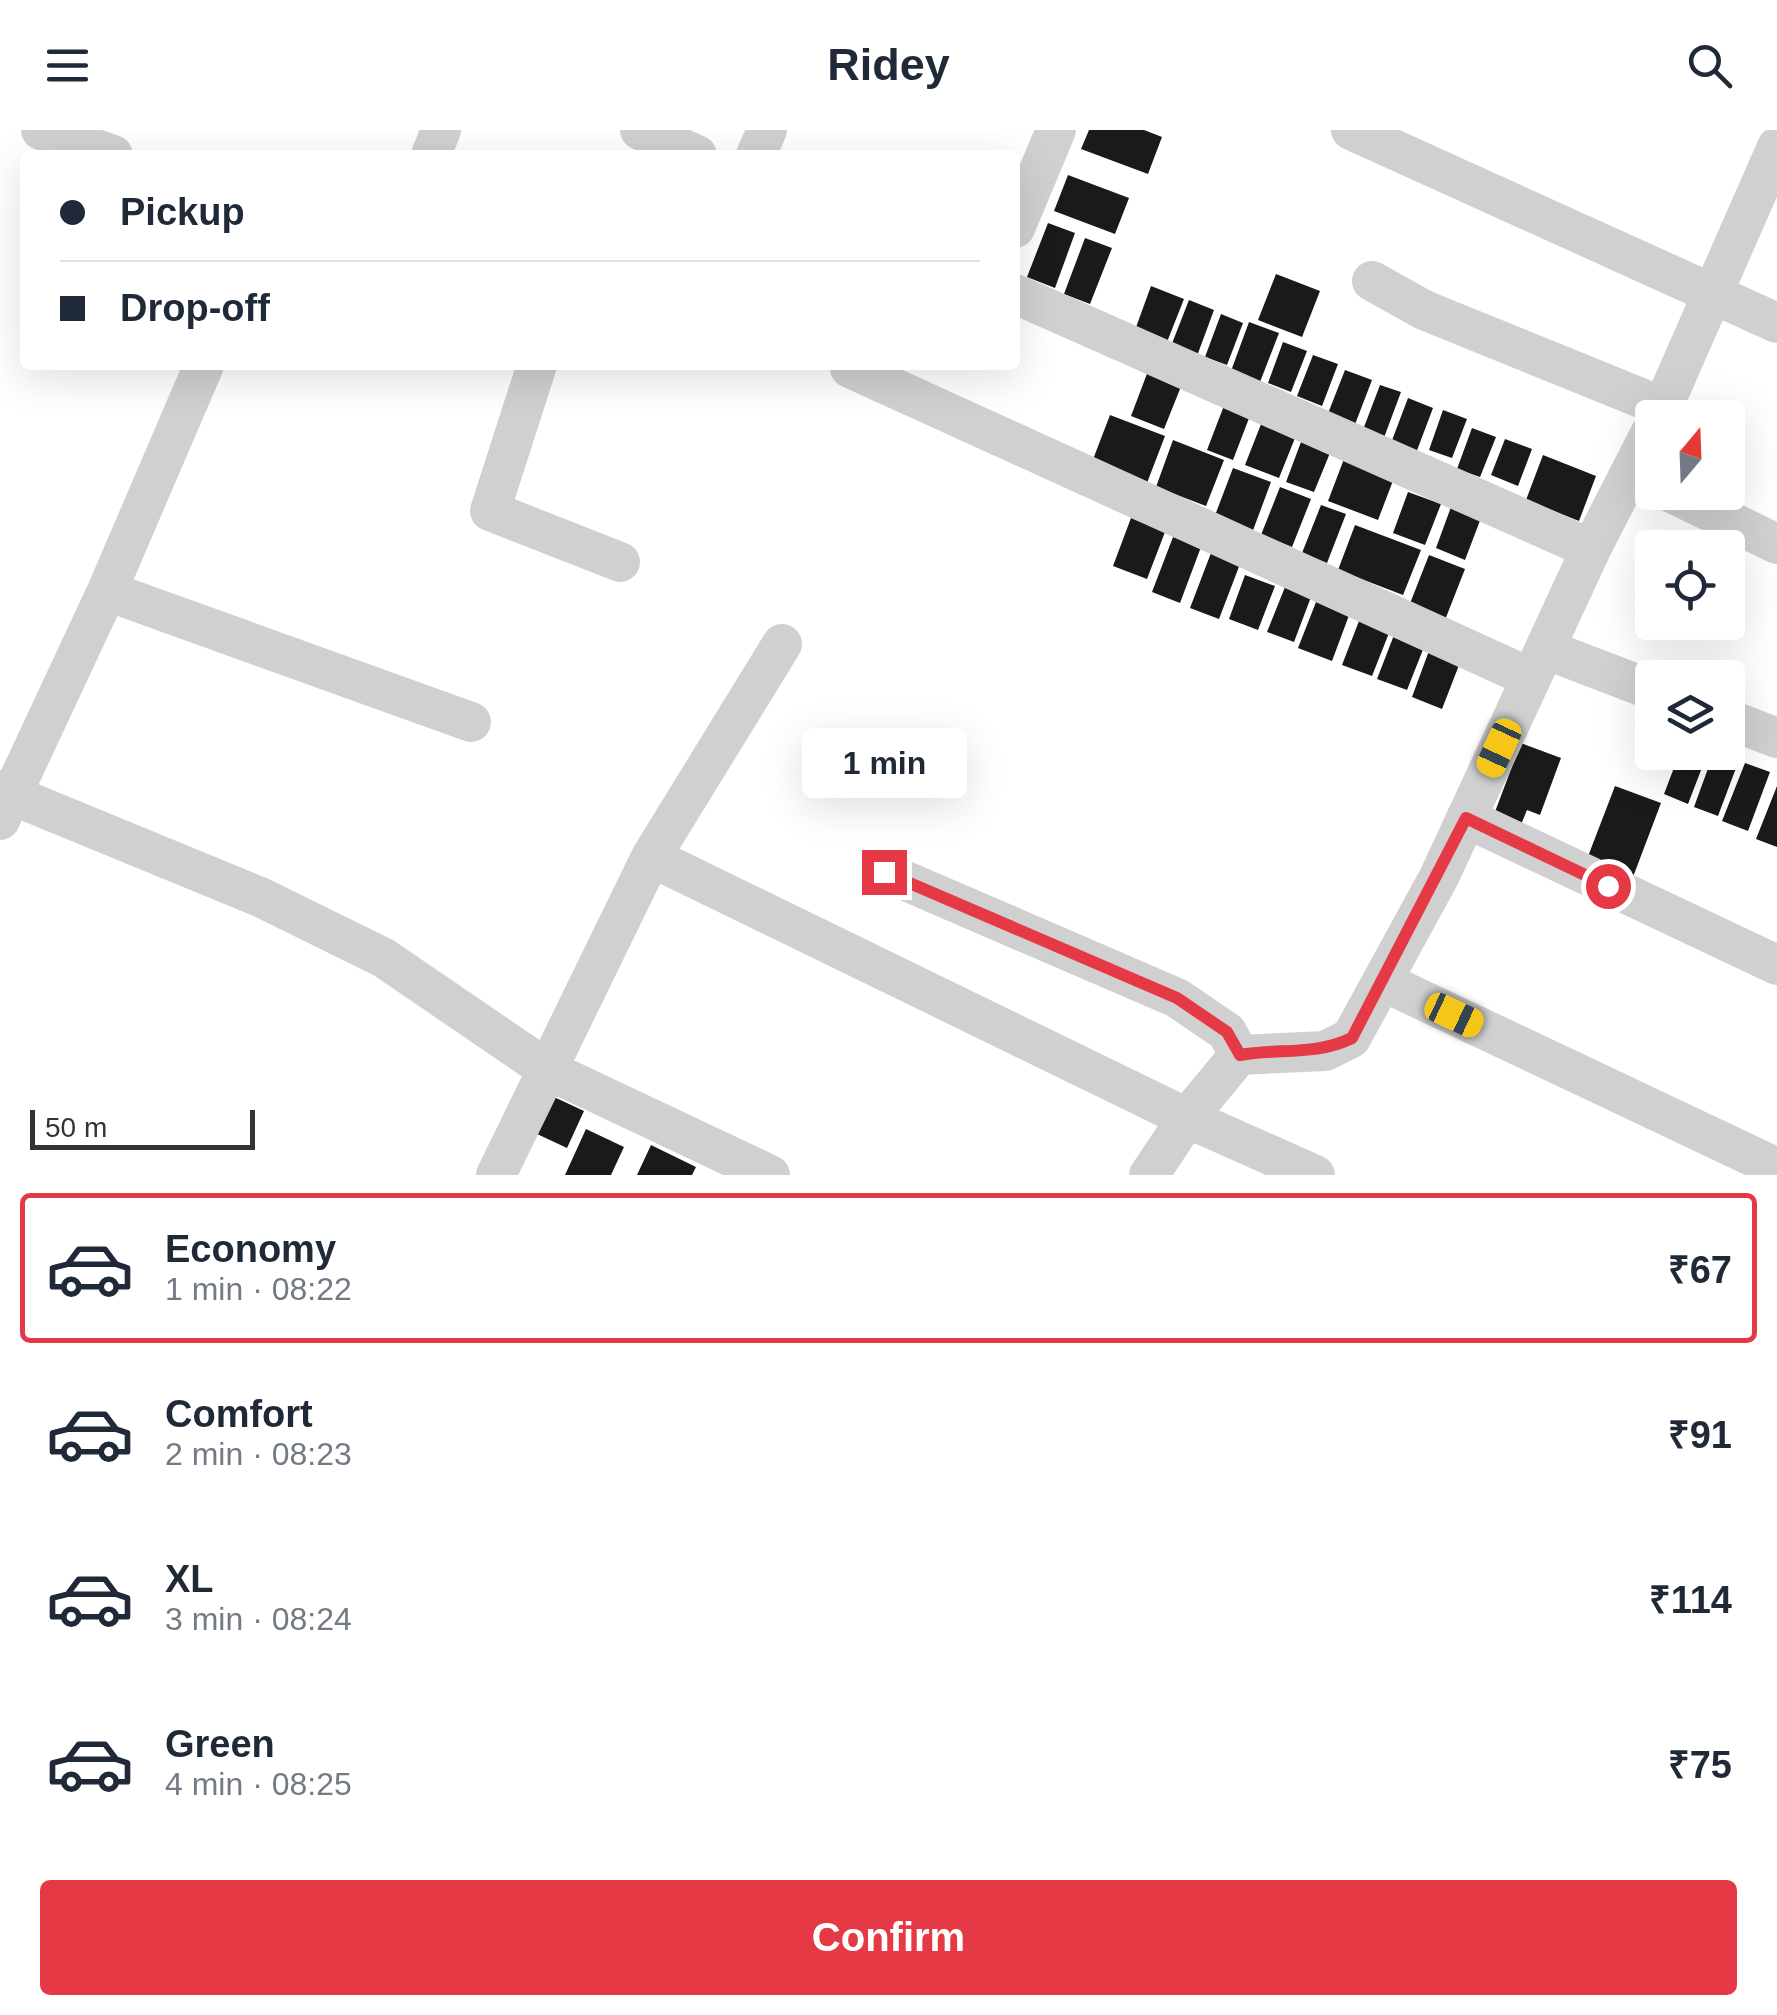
<!DOCTYPE html>
<meta charset="utf-8">
<style>
:root{--surface:#fff;--page:#f2f2f3;--text:#1f2937;--muted:#747a83;--line:#e0e1e3;--accent:#e63946}
body{margin:0;font-family:Arial,sans-serif;background:var(--page);color:var(--text);height:100vh;display:flex;flex-direction:column;font-size:38px;white-space:nowrap}
*{box-sizing:border-box;margin:0}
p{font-size:32px;color:var(--muted)}
.icon{flex:none;width:55px;height:55px;fill:none;stroke:currentColor;stroke-width:2;stroke-linecap:round;stroke-linejoin:round}
.map{position:relative;height:1045px;overflow:hidden}
.panel{display:flex;flex-direction:column;background:var(--surface);flex:1}
.panel>*{flex:none}
.guide{position:absolute;left:20px;top:20px;width:1000px;height:220px;border-radius:10px;box-shadow:0 10px 40px #0002;display:grid;align-content:center;height:220px;padding:0 40px;background:var(--surface)}
.needle{width:65px;rotate:19deg}
.tools{position:absolute;left:1635px;top:270px;display:grid;gap:20px}
.tools a{display:grid;place-items:center;width:110px;height:110px;border-radius:10px;background:var(--surface);box-shadow:0 10px 40px #0002;font-size:50px}
.scale{position:absolute;left:30px;bottom:25px;width:225px;box-sizing:border-box;padding-left:10px;border:5px solid #333;border-top:0;font-size:28px;line-height:35px;white-space:nowrap;color:#333;-webkit-text-stroke:8px #fff;paint-order:stroke}
.end{position:absolute;width:45px;height:45px;margin:-22px;border:12px solid #e63946;background:#fff;box-shadow:0 0 0 5px #fff}
.from{border-radius:50%}
.bubble{position:absolute;height:70px;border-radius:10px;background:var(--surface);box-shadow:0 10px 40px #0002;font-size:32px;font-weight:800;line-height:70px;text-align:center}
.car{position:absolute;width:30px;height:60px;margin:-30px -15px;border-radius:12px;box-shadow:0 0 8px 2px #0007;background:linear-gradient(#f5c518 24%,#345 0 40%,#f5c518 0 76%,#345 0 86%,#f5c518 0)}
.guide b{display:flex;align-items:center;gap:35px;height:95px;font-size:38px}
.guide b+b{border-top:2px solid var(--line)}
.guide i{width:25px;height:25px;background:var(--text)}
ul{padding:18px 0 0;list-style:none}
li{display:flex;align-items:center;gap:30px;height:150px;margin:0 20px 15px;padding:0 20px;border:5px solid transparent;border-radius:10px}
li div{flex:1}
li b{display:block;font-size:38px}
li em{font-style:normal;font-weight:800}
li.on{border-color:var(--accent)}
li>.icon{width:90px;height:90px;stroke-width:1.5}
.cta{display:flex;gap:20px;margin-top:auto;padding:20px 40px}
.cta a{flex:1;height:115px;border-radius:10px;background:var(--accent);color:#fff;font-size:40px;font-weight:800;line-height:115px;text-align:center}
header{display:flex;justify-content:space-between;align-items:center;height:130px;padding:0 40px;background:var(--surface);font-size:45px;font-weight:800}
.map>svg:first-child{display:block}
.building{fill:#1a1a1a}
.lines{fill:none;stroke-linecap:round;stroke-linejoin:round}
.minor{stroke:#d0d0d0;stroke-width:40}
.route{stroke:#e63946;stroke-width:12}
</style>
<header><svg class="icon" aria-label="menu" viewBox="0 0 24 24"><path d="M4 6h16M4 12h16M4 18h16"/></svg>Ridey<svg class="icon" aria-label="search" viewBox="0 0 24 24"><circle cx="10" cy="10" r="6"/><path d="M15 15l6 6"/></svg></header>
<div class="map">
<svg width="1777" height="1045" viewBox="0 0 1777 1045">
<rect width="100%" height="100%" fill="#fff"/>
<path class="building" d="M 1089,0 L 1144,0 L 1162,7 L 1148,44 L 1081,19 Z
M 1068,45 L 1129,68 L 1115,104 L 1054,81 Z
M 1048,93 L 1075,103 L 1055,158 L 1027,147 Z
M 1085,108 L 1112,118 L 1090,174 L 1064,164 Z
M 1276,144 L 1320,161 L 1302,207 L 1258,190 Z
M 1151,156 L 1184,169 L 1167,212 L 1135,200 Z
M 1189,170 L 1214,180 L 1197,226 L 1171,216 Z
M 1221,184 L 1243,193 L 1227,235 L 1205,227 Z
M 1249,192 L 1279,203 L 1260,252 L 1231,241 Z
M 1283,212 L 1307,221 L 1291,262 L 1268,253 Z
M 1313,225 L 1338,234 L 1322,276 L 1297,266 Z
M 1345,240 L 1372,250 L 1354,297 L 1327,286 Z
M 1148,241 L 1182,254 L 1164,299 L 1131,286 Z
M 1380,255 L 1401,262 L 1382,313 L 1361,305 Z
M 1408,268 L 1433,278 L 1416,323 L 1391,313 Z
M 1225,273 L 1251,283 L 1233,330 L 1207,320 Z
M 1443,280 L 1467,289 L 1452,328 L 1429,320 Z
M 1110,285 L 1165,306 L 1147,353 L 1092,332 Z
M 1263,289 L 1297,303 L 1279,348 L 1245,335 Z
M 1472,298 L 1496,307 L 1480,347 L 1457,339 Z
M 1505,309 L 1532,319 L 1518,356 L 1491,345 Z
M 1173,310 L 1224,330 L 1206,376 L 1156,357 Z
M 1301,312 L 1330,323 L 1314,362 L 1286,352 Z
M 1543,325 L 1596,346 L 1579,391 L 1526,370 Z
M 1344,329 L 1394,348 L 1378,390 L 1328,371 Z
M 1233,338 L 1271,352 L 1252,403 L 1214,388 Z
M 1280,357 L 1311,369 L 1292,417 L 1261,405 Z
M 1408,362 L 1441,374 L 1425,415 L 1393,403 Z
M 1321,375 L 1346,384 L 1327,433 L 1302,423 Z
M 1451,377 L 1481,388 L 1465,430 L 1436,418 Z
M 1131,388 L 1165,402 L 1147,449 L 1113,436 Z
M 1355,395 L 1421,420 L 1403,465 L 1338,440 Z
M 1173,407 L 1201,417 L 1180,473 L 1152,462 Z
M 1211,423 L 1240,434 L 1219,489 L 1190,478 Z
M 1429,425 L 1465,439 L 1445,490 L 1409,476 Z
M 1245,445 L 1275,456 L 1258,500 L 1229,489 Z
M 1285,457 L 1311,467 L 1294,512 L 1267,502 Z
M 1318,467 L 1351,480 L 1332,531 L 1298,518 Z
M 1359,491 L 1389,503 L 1372,546 L 1342,535 Z
M 1394,505 L 1424,517 L 1407,560 L 1377,549 Z
M 1430,518 L 1461,530 L 1442,579 L 1412,567 Z
M 1521,613 L 1561,628 L 1540,685 L 1527,680 L 1520,697 L 1493,687 Z
M 1680,622 L 1708,622 L 1688,674 L 1664,664 Z
M 1714,622 L 1739,630 L 1718,686 L 1694,677 Z
M 1745,633 L 1770,642 L 1748,701 L 1722,691 Z
M 1615,656 L 1661,673 L 1633,747 L 1587,729 Z
M 1777,656 L 1777,717 L 1756,709 Z
M 554,967 L 584,981 L 567,1018 L 537,1004 Z
M 586,999 L 624,1017 L 611,1045 L 565,1045 Z
M 651,1015 L 696,1037 L 692,1045 L 637,1045 Z"/>
<g class="lines">
<path class="minor" d="M 41,0 L 113,25
M 640,0 L 697,25
M 1351,0 L 1777,193
M 431,25 L 441,0
M 756,25 L 767,0
M 1015,98 L 1056,0
M 1372,151 L 1424,180 L 1663,277
M 1015,164 L 1591,419
M 537,235 L 490,381 L 620,432
M 850,238 L 1531,548
M 1658,288 L 1777,17
M 1670,362 L 1777,414
M 107,461 L 471,592
M 1545,519 L 1652,560
M 1728,589 L 1777,608
M 0,660 L 260,767 L 384,828 L 548,940 L 770,1045
M 1466,688 L 1777,835
M 0,690 L 107,461 L 204,235
M 651,727 L 782,514
M 885,742 L 1177,868 L 1227,902 L 1239,925
M 1382,851 L 1777,1038
M 496,1045 L 651,727 L 1187,988 L 1315,1045
M 1149,1045 L 1187,988 L 1239,925 L 1325,921 L 1351,908 L 1439,747 L 1591,419 L 1652,300"/>
</g>
<g class="lines">
<path class="route" d="M 884,742 L 1177,868 L 1227,902 L 1240,925 C 1279,918 1315,926 1352,908 L 1466,688 L 1608,756"/>
</g>
</svg>
<div class="tools">
<a><svg class="needle" viewBox="-14 -14 28 28"><path d="M0-13l5 13h-10z" fill="#e53935"/><path d="M0 13l5-13h-10z" fill="#747a83"/></svg></a>
<a><svg class="icon" aria-label="locate" viewBox="0 0 24 24"><circle cx="12" cy="12" r="6"/><path d="M12 2v4M12 18v4M2 12h4M18 12h4"/></svg></a>
<a><svg class="icon" aria-label="layers" viewBox="0 0 24 24"><path d="M12 4l9 5-9 5-9-5zM3 14l9 5 9-5"/></svg></a>
</div>
<div class="scale">50 m</div>
<i class="end from" style="left:1608px;top:756px"></i>
<i class="end" style="left:884px;top:742px"></i>
<div class="bubble" style="left:802px;top:598px;width:165px">1 min</div>
<i class="car" style="left:1499px;top:618px;rotate:205deg"></i>
<i class="car" style="left:1454px;top:885px;rotate:115deg"></i>
<div class="guide">
<b><i class="from"></i>Pickup</b>
<b><i></i>Drop-off</b>
</div>
</div>
<section class="panel">
<ul>
<li class="on"><svg class="icon" aria-label="car" viewBox="0 0 24 24"><path d="M5 17H2v-5l4-1 3-4h7l3 4 3 1v5h-3M9 17h6M6 11h13"/><circle cx="7" cy="17" r="2"/><circle cx="17" cy="17" r="2"/></svg><div><b>Economy</b><p>1 min · 08:22</p></div><em>₹67</em></li>
<li><svg class="icon" aria-label="car" viewBox="0 0 24 24"><path d="M5 17H2v-5l4-1 3-4h7l3 4 3 1v5h-3M9 17h6M6 11h13"/><circle cx="7" cy="17" r="2"/><circle cx="17" cy="17" r="2"/></svg><div><b>Comfort</b><p>2 min · 08:23</p></div><em>₹91</em></li>
<li><svg class="icon" aria-label="car" viewBox="0 0 24 24"><path d="M5 17H2v-5l4-1 3-4h7l3 4 3 1v5h-3M9 17h6M6 11h13"/><circle cx="7" cy="17" r="2"/><circle cx="17" cy="17" r="2"/></svg><div><b>XL</b><p>3 min · 08:24</p></div><em>₹114</em></li>
<li><svg class="icon" aria-label="car" viewBox="0 0 24 24"><path d="M5 17H2v-5l4-1 3-4h7l3 4 3 1v5h-3M9 17h6M6 11h13"/><circle cx="7" cy="17" r="2"/><circle cx="17" cy="17" r="2"/></svg><div><b>Green</b><p>4 min · 08:25</p></div><em>₹75</em></li>
</ul>
<div class="cta"><a>Confirm</a></div>
</section>
